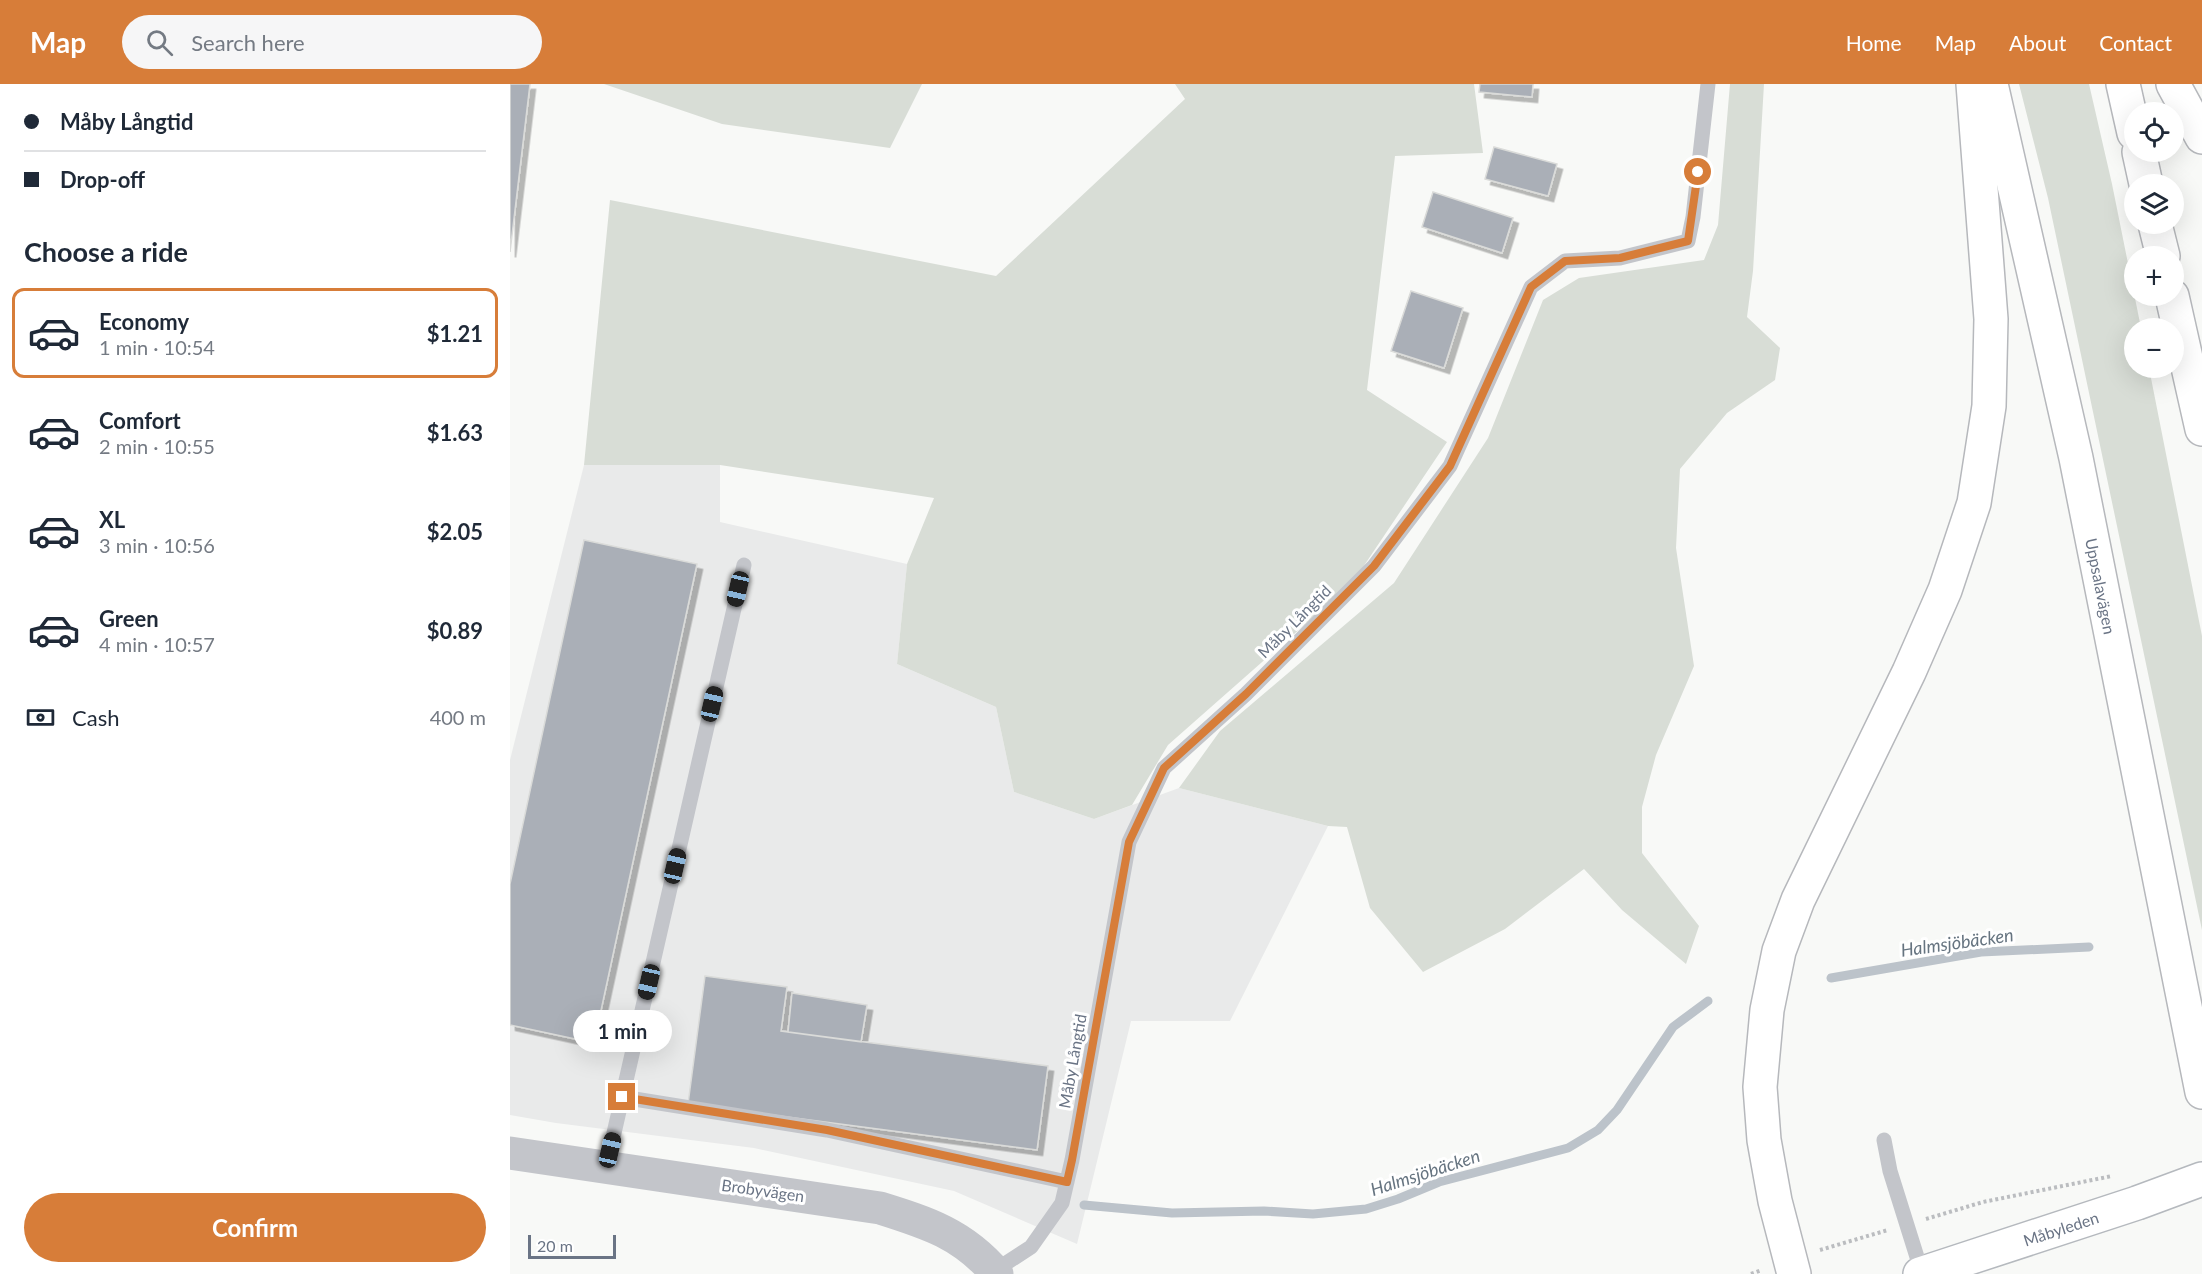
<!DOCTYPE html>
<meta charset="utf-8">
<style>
:root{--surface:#fff;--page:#f6f6f7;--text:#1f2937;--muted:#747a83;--line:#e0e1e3;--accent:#d77d39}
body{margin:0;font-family:Lato,sans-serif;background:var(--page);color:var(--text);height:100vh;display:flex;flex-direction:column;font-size:22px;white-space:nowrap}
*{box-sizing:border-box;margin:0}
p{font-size:20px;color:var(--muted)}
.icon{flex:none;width:33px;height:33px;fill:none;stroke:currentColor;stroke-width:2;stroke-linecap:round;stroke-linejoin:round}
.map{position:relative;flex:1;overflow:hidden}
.drawer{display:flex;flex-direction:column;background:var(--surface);width:510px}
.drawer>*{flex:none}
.top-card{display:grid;align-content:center;height:132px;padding:0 24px;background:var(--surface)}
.controls{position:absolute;left:1614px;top:18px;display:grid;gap:12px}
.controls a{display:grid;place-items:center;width:60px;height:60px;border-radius:50%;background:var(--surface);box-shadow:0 6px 24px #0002;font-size:30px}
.scale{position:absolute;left:18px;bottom:15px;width:88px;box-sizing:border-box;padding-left:6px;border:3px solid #6a7485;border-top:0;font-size:16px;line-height:21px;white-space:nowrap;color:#6a7485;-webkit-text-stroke:4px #fff;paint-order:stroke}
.end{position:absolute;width:27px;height:27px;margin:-14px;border:8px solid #d77d39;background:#fff;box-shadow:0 0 0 3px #fff}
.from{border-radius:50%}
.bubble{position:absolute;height:42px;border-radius:21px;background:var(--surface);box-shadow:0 6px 24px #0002;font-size:20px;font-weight:700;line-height:42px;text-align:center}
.car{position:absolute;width:18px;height:36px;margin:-18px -9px;border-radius:8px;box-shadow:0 0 4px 2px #0007;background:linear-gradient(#222 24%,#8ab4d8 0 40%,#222 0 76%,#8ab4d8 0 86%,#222 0)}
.top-card b{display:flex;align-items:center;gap:21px;height:57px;font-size:22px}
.top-card b+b{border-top:2px solid var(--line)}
.top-card i{width:15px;height:15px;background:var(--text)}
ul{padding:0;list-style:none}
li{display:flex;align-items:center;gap:18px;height:90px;margin:0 12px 9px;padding:0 12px;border:3px solid transparent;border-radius:12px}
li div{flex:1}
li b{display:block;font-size:22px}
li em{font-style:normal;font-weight:700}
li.active{border-color:var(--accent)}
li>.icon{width:54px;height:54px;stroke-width:1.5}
h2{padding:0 24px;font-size:27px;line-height:72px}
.pay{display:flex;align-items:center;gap:15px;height:66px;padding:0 24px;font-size:22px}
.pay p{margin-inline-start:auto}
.primary-button{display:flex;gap:12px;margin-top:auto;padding:12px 24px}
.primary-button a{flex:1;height:69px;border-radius:36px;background:var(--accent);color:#fff;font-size:24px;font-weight:700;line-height:69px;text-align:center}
header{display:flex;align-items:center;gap:36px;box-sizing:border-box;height:84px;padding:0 30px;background:var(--accent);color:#fff}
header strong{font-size:28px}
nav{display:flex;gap:33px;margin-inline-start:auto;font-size:21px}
.search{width:420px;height:54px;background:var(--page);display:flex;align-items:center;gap:15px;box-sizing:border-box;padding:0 21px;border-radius:33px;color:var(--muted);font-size:22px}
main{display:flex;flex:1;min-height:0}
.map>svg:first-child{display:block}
.built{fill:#e9eaea}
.green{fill:#d8ddd6}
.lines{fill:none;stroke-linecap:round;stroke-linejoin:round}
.stream{stroke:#bcc3ca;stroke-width:9}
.building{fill:#aaafb7;stroke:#dadbd9;stroke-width:1.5;filter:url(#shadow)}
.secondary-casing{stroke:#b5b9be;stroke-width:36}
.motorway-casing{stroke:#b6b8bc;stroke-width:36}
.path{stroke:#bbbdc0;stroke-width:4;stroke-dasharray:3 3;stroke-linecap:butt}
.service{stroke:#c3c5ca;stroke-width:15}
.tertiary{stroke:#c3c5ca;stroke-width:33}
.secondary{stroke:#fff;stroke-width:33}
.motorway{stroke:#fff;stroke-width:33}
.route{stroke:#d77d39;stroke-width:8}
.labels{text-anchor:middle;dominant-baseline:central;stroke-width:6;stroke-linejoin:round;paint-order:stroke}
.street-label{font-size:16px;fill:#6a7485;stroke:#fff}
.water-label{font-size:18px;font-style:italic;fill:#667480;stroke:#fff}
</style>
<header>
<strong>Map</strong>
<div class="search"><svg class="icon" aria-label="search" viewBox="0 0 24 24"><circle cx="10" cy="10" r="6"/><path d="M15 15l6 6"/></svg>Search here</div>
<nav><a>Home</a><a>Map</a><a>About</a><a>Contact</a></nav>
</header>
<main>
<section class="drawer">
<div class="top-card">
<b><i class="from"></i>Måby Långtid</b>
<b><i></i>Drop-off</b>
</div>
<h2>Choose a ride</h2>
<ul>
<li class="active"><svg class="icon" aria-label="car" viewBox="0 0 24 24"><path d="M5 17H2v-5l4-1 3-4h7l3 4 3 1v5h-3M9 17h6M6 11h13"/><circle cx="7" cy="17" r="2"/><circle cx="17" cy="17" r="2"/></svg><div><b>Economy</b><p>1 min · 10:54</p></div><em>$1.21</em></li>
<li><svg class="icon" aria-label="car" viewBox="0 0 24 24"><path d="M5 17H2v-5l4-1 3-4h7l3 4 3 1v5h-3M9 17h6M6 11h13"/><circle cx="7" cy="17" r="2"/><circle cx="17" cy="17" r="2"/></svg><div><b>Comfort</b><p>2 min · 10:55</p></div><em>$1.63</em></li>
<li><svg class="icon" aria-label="car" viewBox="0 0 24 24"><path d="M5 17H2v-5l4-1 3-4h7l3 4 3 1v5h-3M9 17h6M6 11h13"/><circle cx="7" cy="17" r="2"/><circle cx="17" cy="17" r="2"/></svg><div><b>XL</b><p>3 min · 10:56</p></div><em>$2.05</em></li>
<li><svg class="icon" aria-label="car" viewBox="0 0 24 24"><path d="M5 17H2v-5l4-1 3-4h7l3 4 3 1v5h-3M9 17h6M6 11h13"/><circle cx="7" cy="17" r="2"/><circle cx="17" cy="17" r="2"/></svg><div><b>Green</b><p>4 min · 10:57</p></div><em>$0.89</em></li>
</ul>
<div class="pay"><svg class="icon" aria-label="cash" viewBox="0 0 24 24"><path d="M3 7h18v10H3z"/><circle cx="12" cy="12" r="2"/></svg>Cash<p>400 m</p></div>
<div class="primary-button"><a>Confirm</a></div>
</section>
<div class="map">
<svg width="1692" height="1190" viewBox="0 0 1692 1190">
<defs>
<filter id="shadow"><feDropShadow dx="5.5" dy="5.5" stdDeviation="0" flood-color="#0004"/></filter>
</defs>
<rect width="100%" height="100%" fill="#f8f9f7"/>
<path class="built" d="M 74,381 L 210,381 L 210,438 L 397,480 L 387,580 L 486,623 L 504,708 L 584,735 L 669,704 L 818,742 L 720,937 L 621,937 L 567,1160 L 444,1107 L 244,1064 L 46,1039 L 0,1031 L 0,676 Z"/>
<path class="green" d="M 94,0 L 412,0 L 380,64 L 212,40 Z
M 665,0 L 964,0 L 973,69 L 885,72 L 857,306 L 937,358 L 843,498 L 658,661 L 622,721 L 584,735 L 504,708 L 486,623 L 387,580 L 397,480 L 424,414 L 210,381 L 74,381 L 100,116 L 486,192 L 675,15 Z
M 1220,0 L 1254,0 L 1243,187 L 1237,233 L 1270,264 L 1265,296 L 1217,329 L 1170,385 L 1166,464 L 1184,582 L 1146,671 L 1132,723 L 1132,769 L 1189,842 L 1176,880 L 1112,826 L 1074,785 L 995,845 L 913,888 L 860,824 L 837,743 L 818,742 L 669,704 L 710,647 L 884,499 L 978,354 L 1033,216 L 1069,194 L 1194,176 L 1208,141 Z
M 1509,0 L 1579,0 L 1602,100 L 1631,244 L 1624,244 L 1624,284 L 1639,284 L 1692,552 L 1692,846 L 1538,114 Z"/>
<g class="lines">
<path class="stream" d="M 1321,894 L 1471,868 L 1579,863
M 574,1121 L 662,1129 L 754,1127 L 803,1130 L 856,1125 L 888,1115 L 929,1098 L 1058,1064 L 1088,1046 L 1107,1026 L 1163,943 L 1198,917"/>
</g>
<path class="building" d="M 0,0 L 20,0 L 0,168 Z
M 970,0 L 1023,0 L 1022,13 L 969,8 Z
M 984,63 L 1047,80 L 1038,112 L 975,95 Z
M 923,108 L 1003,134 L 992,169 L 912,143 Z
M 901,207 L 953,224 L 934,284 L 881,267 Z
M 74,456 L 187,480 L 84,959 L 0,941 L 0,800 Z
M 195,892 L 277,903 L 271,947 L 538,982 L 527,1066 L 178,1020 Z
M 282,909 L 357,921 L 351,958 L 278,948 Z"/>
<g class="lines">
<defs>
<g id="secondary">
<path id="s1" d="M 1410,1190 L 1627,1119 L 1692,1095"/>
</g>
<g id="motorway">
<path id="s2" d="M 1481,0 L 1566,374 L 1692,1008"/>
<path d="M 1613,0 L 1624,49"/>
<path d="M 1663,0 L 1692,53"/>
<path d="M 1629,68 L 1636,100"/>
<path d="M 1645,140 L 1653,172"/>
<path d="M 1662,212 L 1692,345"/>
<path d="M 1284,1190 L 1265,1117 L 1254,1056 L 1250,1003 L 1257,926 L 1269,867 L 1288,816 L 1399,588 L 1435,506 L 1464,419 L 1479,322 L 1481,235 L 1463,0"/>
</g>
</defs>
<use href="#secondary" class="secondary-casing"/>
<use href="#motorway" class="motorway-casing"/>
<path class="path" d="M 1416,1135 L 1473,1118 L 1602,1092
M 1310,1166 L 1378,1146
M 1241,1190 L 1252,1186"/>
<path class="service" d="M 112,1013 L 317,1046 L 557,1098
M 1374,1056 L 1380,1087 L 1412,1189
M 96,1084 L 234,481
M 484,1187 L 521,1163 L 552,1119 L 562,1076 L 619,758 L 654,684 L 736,610 L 864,482 L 940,382 L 1021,203 L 1055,177 L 1110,174 L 1178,157 L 1183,133 L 1198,0"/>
<path class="tertiary" d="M 0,1069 L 370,1124 C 418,1139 453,1150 487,1190"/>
<use href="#secondary" class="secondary"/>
<use href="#motorway" class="motorway"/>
</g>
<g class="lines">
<path class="route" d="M 112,1013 L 317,1046 L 557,1098 L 562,1076 L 619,758 L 654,684 L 736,610 L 864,482 L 940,382 L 1021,203 L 1055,177 L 1110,174 L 1178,157 L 1188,88"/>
</g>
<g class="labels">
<g class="street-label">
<text stroke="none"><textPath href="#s2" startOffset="514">Uppsalavägen</textPath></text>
<text transform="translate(784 537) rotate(-45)">Måby Långtid</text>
<text transform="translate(562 977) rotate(-80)">Måby Långtid</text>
<text transform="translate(253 1106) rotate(8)">Brobyvägen</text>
<text stroke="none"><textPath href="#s1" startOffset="148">Måbyleden</textPath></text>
</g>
<g class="water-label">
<text transform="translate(1447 858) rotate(-8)">Halmsjöbäcken</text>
<text transform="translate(915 1088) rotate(-18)">Halmsjöbäcken</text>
</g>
</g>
</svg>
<div class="controls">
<a><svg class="icon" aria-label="locate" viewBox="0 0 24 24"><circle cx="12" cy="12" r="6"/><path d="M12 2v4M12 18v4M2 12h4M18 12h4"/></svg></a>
<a><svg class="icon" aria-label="layers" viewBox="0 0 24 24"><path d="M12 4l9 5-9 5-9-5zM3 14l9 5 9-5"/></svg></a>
<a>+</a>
<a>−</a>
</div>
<div class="scale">20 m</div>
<i class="end from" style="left:1188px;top:88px"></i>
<i class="end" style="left:112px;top:1013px"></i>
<div class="bubble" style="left:63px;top:926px;width:99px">1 min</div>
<i class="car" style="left:228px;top:505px;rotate:193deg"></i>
<i class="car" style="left:202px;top:620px;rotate:13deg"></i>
<i class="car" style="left:165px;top:782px;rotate:13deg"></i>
<i class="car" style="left:139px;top:898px;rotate:193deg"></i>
<i class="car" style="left:100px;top:1066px;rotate:13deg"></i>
</div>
</main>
